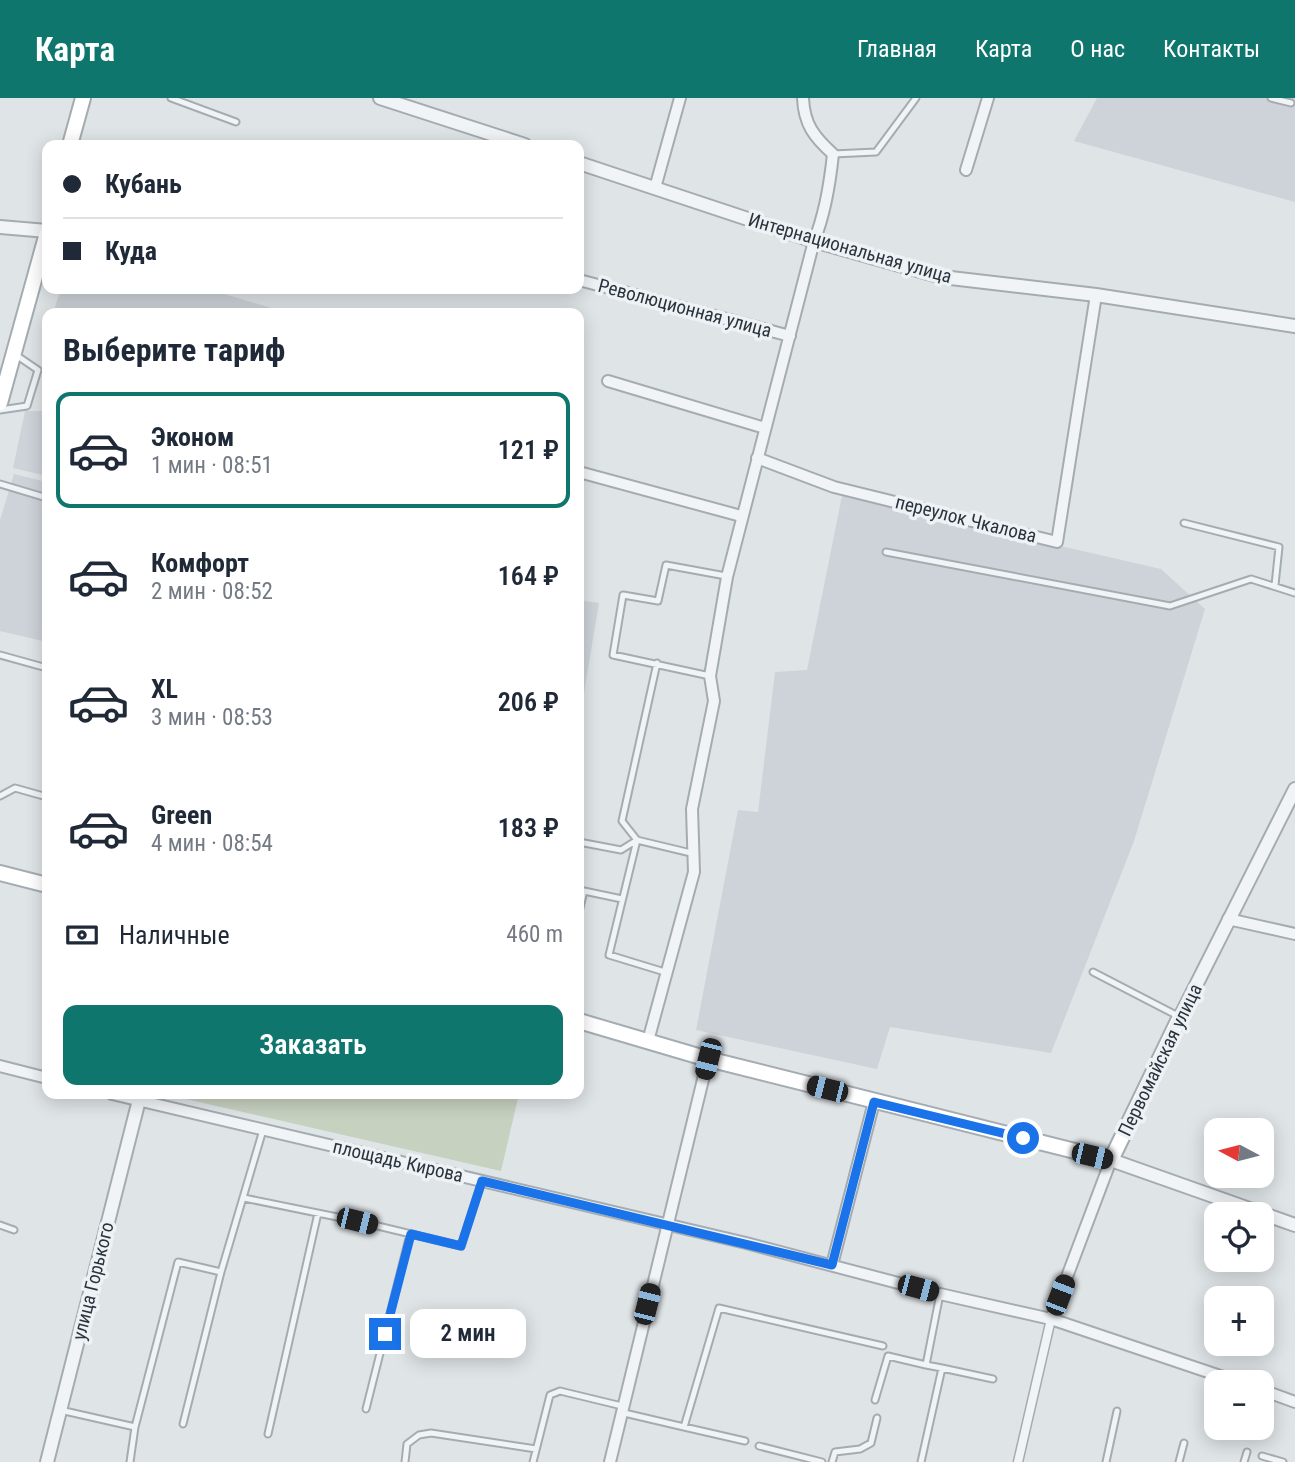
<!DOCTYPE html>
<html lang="ru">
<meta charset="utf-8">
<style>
:root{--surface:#fff;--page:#f2f2f3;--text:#1f2937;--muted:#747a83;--line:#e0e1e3;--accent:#0f766e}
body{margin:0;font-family:"Roboto Condensed",sans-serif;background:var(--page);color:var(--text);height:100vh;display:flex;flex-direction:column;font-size:26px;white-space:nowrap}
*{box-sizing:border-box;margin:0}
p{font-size:23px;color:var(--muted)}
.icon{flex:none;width:38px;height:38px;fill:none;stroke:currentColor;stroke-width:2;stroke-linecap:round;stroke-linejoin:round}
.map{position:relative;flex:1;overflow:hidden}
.sheet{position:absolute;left:42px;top:210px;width:542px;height:791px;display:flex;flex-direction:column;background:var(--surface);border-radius:14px;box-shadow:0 4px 18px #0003}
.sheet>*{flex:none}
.top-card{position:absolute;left:42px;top:42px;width:542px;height:154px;border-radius:14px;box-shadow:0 4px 18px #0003;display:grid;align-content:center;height:154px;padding:0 21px;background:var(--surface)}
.needle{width:46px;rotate:277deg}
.tools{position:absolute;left:1204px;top:1020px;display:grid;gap:14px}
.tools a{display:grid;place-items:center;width:70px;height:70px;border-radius:14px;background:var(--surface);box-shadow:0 4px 18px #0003;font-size:35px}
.end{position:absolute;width:32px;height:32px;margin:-16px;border:9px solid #1a73e8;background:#fff;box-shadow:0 0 0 4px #fff}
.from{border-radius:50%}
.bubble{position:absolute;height:49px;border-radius:14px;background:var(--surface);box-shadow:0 4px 18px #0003;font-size:23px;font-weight:600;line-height:49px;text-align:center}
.car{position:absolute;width:21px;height:42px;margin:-21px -10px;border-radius:9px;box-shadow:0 0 5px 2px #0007;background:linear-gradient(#222 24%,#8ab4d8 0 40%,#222 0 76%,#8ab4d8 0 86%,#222 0)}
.top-card b{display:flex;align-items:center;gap:24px;height:66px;font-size:26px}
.top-card b+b{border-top:2px solid var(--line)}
.top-card i{width:18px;height:18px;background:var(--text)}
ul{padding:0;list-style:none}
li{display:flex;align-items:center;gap:21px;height:116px;margin:0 14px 10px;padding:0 7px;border:4px solid transparent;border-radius:14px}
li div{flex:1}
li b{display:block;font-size:26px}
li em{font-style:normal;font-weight:600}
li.selected{border-color:var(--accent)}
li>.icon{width:63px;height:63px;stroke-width:1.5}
h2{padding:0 21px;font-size:32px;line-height:84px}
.pay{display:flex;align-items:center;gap:18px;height:77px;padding:0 21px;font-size:26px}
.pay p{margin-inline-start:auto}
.cta{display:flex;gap:14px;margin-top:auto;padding:14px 21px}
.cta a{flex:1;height:80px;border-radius:14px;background:var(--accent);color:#fff;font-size:28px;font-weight:600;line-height:80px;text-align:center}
header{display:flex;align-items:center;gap:42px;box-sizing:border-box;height:98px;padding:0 35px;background:var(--accent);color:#fff}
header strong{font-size:33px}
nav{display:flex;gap:38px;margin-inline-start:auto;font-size:24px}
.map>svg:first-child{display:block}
.built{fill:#cdd3d9}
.green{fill:#c7d1c0}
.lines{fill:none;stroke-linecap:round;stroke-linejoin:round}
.service-casing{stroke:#a5acb1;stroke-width:9}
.pedestrian-casing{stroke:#a5acb1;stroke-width:11}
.minor-casing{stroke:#a5acb1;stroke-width:14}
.tertiary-casing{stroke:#a5acb1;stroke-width:16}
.secondary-casing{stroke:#a5acb1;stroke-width:18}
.service{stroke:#f1f4f6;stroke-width:5}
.pedestrian{stroke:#f1f4f6;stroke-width:8}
.minor{stroke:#f1f4f6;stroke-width:10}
.tertiary{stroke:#f1f4f6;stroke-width:12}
.secondary{stroke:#fff;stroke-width:14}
.route{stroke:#1a73e8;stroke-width:9}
.labels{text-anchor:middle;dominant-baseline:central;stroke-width:7;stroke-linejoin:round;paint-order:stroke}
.street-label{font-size:19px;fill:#29343e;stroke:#eef2f5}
</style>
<header>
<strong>Карта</strong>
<nav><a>Главная</a><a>Карта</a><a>О нас</a><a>Контакты</a></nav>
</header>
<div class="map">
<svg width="1295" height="1364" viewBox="0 0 1295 1364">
<rect width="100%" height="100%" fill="#dfe4e7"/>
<path class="built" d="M 1097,0 L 1295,0 L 1295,104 L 1074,43 Z
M 61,191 L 208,191 L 288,215 L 53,215 Z
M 25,313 L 47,313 L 47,378 L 13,370 Z
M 14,376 L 47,384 L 47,544 L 0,533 L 0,422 Z
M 842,398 L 1161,471 L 1205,511 L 1134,743 L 1051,955 L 890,929 L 877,971 L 696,932 L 738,712 L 758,714 L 775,574 L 807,572 Z
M 579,502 L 599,505 L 579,625 Z"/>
<path class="green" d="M 164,996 L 519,996 L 501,1073 Z"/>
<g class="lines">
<defs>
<path id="service" d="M 171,0 L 236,24
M 1271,0 L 1291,5
M 833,56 L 876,54 L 916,0
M 0,312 L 27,308 L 38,272 L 16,257
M 0,386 L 47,400
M 1184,425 L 1279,449 L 1275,487
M 886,454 L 1170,508 L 1251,481 L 1295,495
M 0,557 L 47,570
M 657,565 L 622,723 L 637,742 L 609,857 L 668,875
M 710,578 L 613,557 L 623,497 L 658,503 L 666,467 L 726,478
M 0,698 L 15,690 L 47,699
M 579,744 L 621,752 L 637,742 L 691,755
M 579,814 L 584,793 L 622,801
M 1093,874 L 1178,918
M 244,1100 L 347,1121
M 357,1123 L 461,1148 L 482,1083
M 0,1127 L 14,1132
M 942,1270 L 993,1281
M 875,1302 L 888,1258 L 926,1267
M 366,1311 L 410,1136
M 60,1312 L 135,1329 L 178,1164 L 221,1174
M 620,1314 L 684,1329 L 719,1210 L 883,1248
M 183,1326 L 221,1174 L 263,1032
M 684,1329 L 745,1343
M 268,1336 L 318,1115
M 759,1348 L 822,1364
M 1262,1358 L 1283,1364
M 130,1364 L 135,1329
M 405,1364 L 407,1346 L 419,1337 L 431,1335 L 536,1351
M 533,1364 L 550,1297 L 560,1293 L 622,1308
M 832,1364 L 835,1354 L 860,1351 L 871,1345 L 877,1320
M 921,1364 L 942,1270 L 926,1267 L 940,1196
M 1106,1364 L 1117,1313
M 1179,1364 L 1184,1345
M 1244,1364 L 1247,1354"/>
<path id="pedestrian" d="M 1018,1364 L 1051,1221"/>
<path id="minor" d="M 966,72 L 988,0
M 655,90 L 680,0
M 579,182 L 790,238
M 608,283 L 765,330
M 757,360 L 834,389 L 1057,444 L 1096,197
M 579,374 L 741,418
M 1228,821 L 1295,836
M 648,943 L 694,774 L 692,711 L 714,603 L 710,578 L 727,479 L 814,143 C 825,116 830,85 833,56 C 814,39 804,26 803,0
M 0,968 L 47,980
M 112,996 L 746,1145 L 940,1196 L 1051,1221 L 1238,1284
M 832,1167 L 874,1004
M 1051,1221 L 1111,1062
M 1262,1292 L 1295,1304
M 610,1364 L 708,961"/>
<path id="tertiary" d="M 380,0 L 525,47
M 579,65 L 814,143 L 942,179 L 1096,197 L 1295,228
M 0,129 L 47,133
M 1180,919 L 1295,691
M 1111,1062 L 1295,1127
M 47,1364 L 139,1002"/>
<path id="secondary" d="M 70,47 L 83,0
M 0,305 L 47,135
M 0,775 L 47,787
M 579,923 L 708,961 L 1111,1062 L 1180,919"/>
</defs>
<use href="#service" class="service-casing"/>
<use href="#pedestrian" class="pedestrian-casing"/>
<use href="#minor" class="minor-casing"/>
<use href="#tertiary" class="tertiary-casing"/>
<use href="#secondary" class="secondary-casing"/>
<use href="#service" class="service"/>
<use href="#pedestrian" class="pedestrian"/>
<use href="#minor" class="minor"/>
<use href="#tertiary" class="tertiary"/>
<use href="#secondary" class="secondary"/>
</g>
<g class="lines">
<path class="route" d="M 385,1236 L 411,1136 L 461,1148 L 482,1083 L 832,1167 L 874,1004 L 1023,1040"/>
</g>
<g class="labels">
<g class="street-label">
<text transform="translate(850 150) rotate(16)">Интернациональная улица</text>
<text transform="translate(685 210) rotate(15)">Революционная улица</text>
<text transform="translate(966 421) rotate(14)">переулок Чкалова</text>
<text transform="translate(1160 962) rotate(-64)">Первомайская улица</text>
<text transform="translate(398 1063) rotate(13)">площадь Кирова</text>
<text transform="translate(93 1183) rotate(-76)">улица Горького</text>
</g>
</g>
</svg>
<div class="tools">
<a><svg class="needle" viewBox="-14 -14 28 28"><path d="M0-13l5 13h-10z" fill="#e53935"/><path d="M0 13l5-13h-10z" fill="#747a83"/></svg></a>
<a><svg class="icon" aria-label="locate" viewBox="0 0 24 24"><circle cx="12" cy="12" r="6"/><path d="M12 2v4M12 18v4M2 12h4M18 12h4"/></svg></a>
<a>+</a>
<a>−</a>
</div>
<i class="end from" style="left:1023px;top:1040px"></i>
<i class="end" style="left:385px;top:1236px"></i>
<div class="bubble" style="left:410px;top:1211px;width:116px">2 мин</div>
<i class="car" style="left:708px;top:961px;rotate:194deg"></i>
<i class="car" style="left:827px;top:991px;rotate:284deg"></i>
<i class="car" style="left:1092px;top:1058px;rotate:103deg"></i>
<i class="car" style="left:357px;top:1123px;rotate:104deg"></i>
<i class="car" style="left:918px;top:1190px;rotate:105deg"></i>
<i class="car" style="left:1060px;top:1197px;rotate:21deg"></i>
<i class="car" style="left:647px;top:1206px;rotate:14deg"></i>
<div class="top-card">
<b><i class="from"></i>Кубань</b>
<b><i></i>Куда</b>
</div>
<section class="sheet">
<h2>Выберите тариф</h2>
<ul>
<li class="selected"><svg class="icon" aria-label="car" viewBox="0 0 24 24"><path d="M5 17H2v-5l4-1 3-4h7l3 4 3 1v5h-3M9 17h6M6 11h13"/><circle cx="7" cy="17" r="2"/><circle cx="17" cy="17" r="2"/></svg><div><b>Эконом</b><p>1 мин · 08:51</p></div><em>121 ₽</em></li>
<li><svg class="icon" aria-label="car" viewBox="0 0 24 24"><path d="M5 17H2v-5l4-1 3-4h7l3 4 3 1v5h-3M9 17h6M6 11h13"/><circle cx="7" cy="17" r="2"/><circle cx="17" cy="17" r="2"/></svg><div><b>Комфорт</b><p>2 мин · 08:52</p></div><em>164 ₽</em></li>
<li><svg class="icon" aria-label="car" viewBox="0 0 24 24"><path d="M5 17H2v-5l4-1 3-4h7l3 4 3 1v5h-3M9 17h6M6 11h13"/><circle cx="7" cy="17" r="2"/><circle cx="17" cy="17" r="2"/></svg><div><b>XL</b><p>3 мин · 08:53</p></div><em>206 ₽</em></li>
<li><svg class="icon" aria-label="car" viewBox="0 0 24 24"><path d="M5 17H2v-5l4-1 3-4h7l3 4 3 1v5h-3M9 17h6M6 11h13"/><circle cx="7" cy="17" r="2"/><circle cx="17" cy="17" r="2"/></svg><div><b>Green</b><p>4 мин · 08:54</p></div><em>183 ₽</em></li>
</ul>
<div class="pay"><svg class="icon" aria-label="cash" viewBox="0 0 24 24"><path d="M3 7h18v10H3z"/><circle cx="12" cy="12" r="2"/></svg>Наличные<p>460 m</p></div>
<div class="cta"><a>Заказать</a></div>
</section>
</div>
